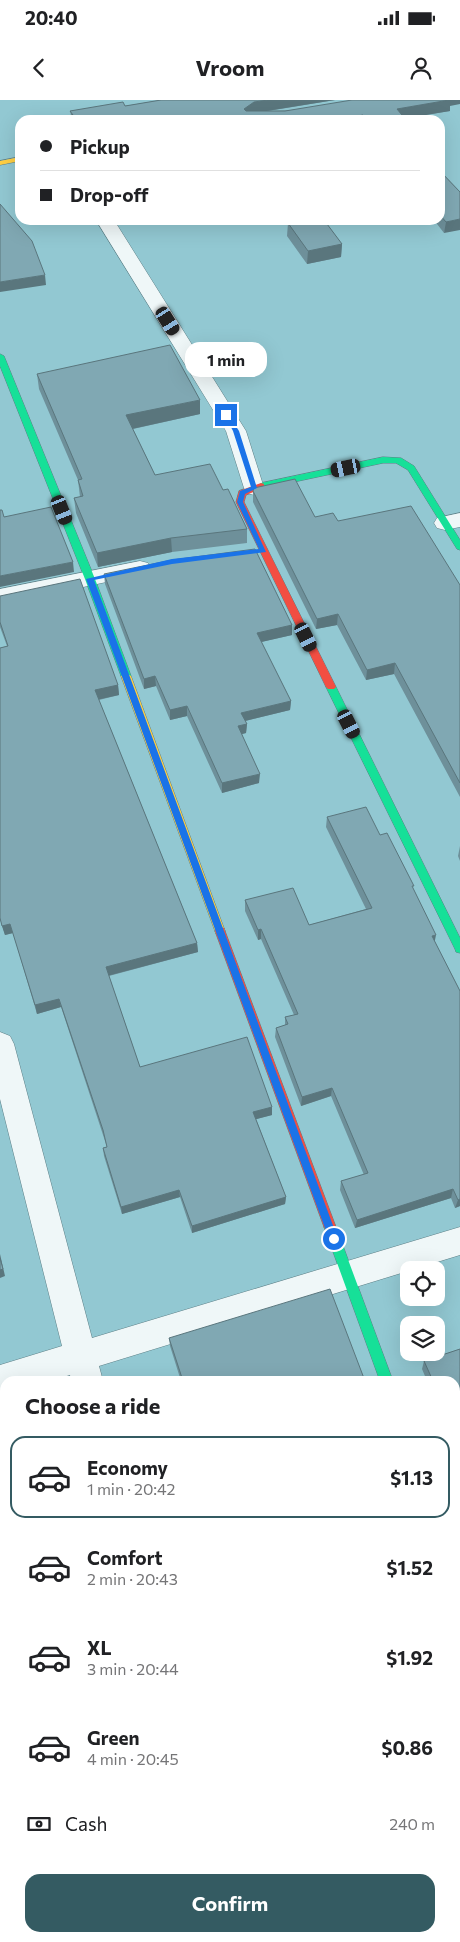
<!DOCTYPE html>
<meta charset="utf-8">
<style>
:root{--surface:#fff;--page:#f6f6f6;--text:#202124;--muted:#757577;--line:#e0e0e0;--accent:#345b62}
body{margin:0;font-family:Commissioner,sans-serif;background:var(--page);color:var(--text);height:100vh;display:flex;flex-direction:column;font-size:19px;white-space:nowrap}
*{box-sizing:border-box;margin:0}
p{font-size:16px;color:var(--muted)}
.icon{flex:none;width:28px;height:28px;fill:none;stroke:currentColor;stroke-width:2;stroke-linecap:round;stroke-linejoin:round}
.map{position:relative;flex:1;overflow:hidden}
.sheet{position:absolute;left:0px;top:1276px;width:460px;height:566px;display:flex;flex-direction:column;background:var(--surface);border-radius:15px 15px 0 0;box-shadow:0 5px 20px #0002}
.sheet>*{flex:none}
.hud{position:absolute;left:15px;top:15px;width:430px;height:110px;border-radius:15px;box-shadow:0 5px 20px #0002;display:grid;align-content:center;height:110px;padding:0 25px;background:var(--surface)}
.buttons{position:absolute;left:400px;top:1161px;display:grid;gap:10px}
.buttons a{display:grid;place-items:center;width:45px;height:45px;border-radius:10px;background:var(--surface);box-shadow:0 5px 20px #0002;font-size:25px}
.end{position:absolute;width:22px;height:22px;margin:-11px;border:6px solid #1a73e8;background:#fff;box-shadow:0 0 0 2px #fff}
.from{border-radius:50%}
.bubble{position:absolute;height:35px;border-radius:15px;background:var(--surface);box-shadow:0 5px 20px #0002;font-size:16px;font-weight:700;line-height:35px;text-align:center}
.car{position:absolute;width:15px;height:30px;margin:-15px -8px;border-radius:6px;box-shadow:0 0 4px 1px #0007;background:linear-gradient(#222 24%,#8ab4d8 0 40%,#222 0 76%,#8ab4d8 0 86%,#222 0)}
.hud b{display:flex;align-items:center;gap:18px;height:48px;font-size:19px}
.hud b+b{border-top:1px solid var(--line)}
.hud i{width:12px;height:12px;background:var(--text)}
ul{padding:0;list-style:none}
li{display:flex;align-items:center;gap:15px;height:82px;margin:0 10px 8px;padding:0 15px;border:2px solid transparent;border-radius:15px}
li div{flex:1}
li b{display:block;font-size:19px}
li em{font-style:normal;font-weight:700}
li.on{border-color:var(--accent)}
li>.icon{width:45px;height:45px;stroke-width:1.5}
h2{padding:0 25px;font-size:22px;line-height:60px}
.pay{display:flex;align-items:center;gap:12px;height:55px;padding:0 25px;font-size:19px}
.pay p{margin-inline-start:auto}
.action{display:flex;gap:10px;margin-top:auto;padding:10px 25px}
.action a{flex:1;height:58px;border-radius:15px;background:var(--accent);color:#fff;font-size:20px;font-weight:700;line-height:58px;text-align:center}
.status{display:flex;justify-content:space-between;align-items:center;height:35px;padding:0 25px;background:var(--surface);direction:ltr}
.status svg{height:14px;fill:currentColor}
header{display:flex;justify-content:space-between;align-items:center;height:65px;padding:0 25px;background:var(--surface);font-size:22px;font-weight:700}
.map>svg:first-child{display:block}
.lines{fill:none;stroke-linecap:round;stroke-linejoin:round}
.street-casing{stroke:#5d7f86;stroke-width:1}
.fast-casing{stroke:#5d7f86;stroke-width:1}
.slow-casing{stroke:#5d7f86;stroke-width:1}
.jam-casing{stroke:#5d7f86;stroke-width:1}
.street{fill:#eff7f8;fill-rule:evenodd}
.fast{fill:#16e098;fill-rule:evenodd}
.slow{fill:#ffcf43;fill-rule:evenodd}
.jam{fill:#f24e42;fill-rule:evenodd}
.wall{fill:#6e909a}
.shaded-wall{fill:#5a767d}
.building{fill:#80a8b3;stroke:#5a767d}
.route{fill:#1a73e8}
</style>
<div class="status"><b>20:40</b><svg viewBox="0 0 49 12"><path d="M0 12V9h3v3zM5 12V6h3v6zM10 12V3h3v9zM15 12V0h3v12zM26 1h20v11H26zM47 4h2v5h-2z"/></svg></div>
<header><svg class="icon" aria-label="back" viewBox="0 0 24 24"><path d="M15 5l-7 7 7 7"/></svg>Vroom<svg class="icon" aria-label="person" viewBox="0 0 24 24"><circle cx="12" cy="8" r="4"/><path d="M4 21q1-7 8-7t8 7"/></svg></header>
<div class="map">
<svg width="460" height="1842" viewBox="0 0 460 1842">
<rect width="100%" height="100%" fill="#92c8d2"/>
<g class="lines">
<defs>
<path id="street" d="M 96,120 L 114,120 L 246,331 L 264,388 L 261,393 L 254,395 L 247,393 L 244,388 L 226,331 Z
M 460,413 L 460,427 L 445,430 L 437,428 L 434,423 L 437,418 Z
M 140,461 L 148,463 L 151,468 L 148,473 L 0,505 L 0,489 Z
M 0,932 L 10,936 L 14,944 L 92,1238 L 460,1127 L 460,1155 L 99,1266 L 103,1281 L 71,1281 L 70,1275 L 50,1281 L 5,1281 L 5,1295 L 0,1297 L 0,1265 L 62,1246 L 0,999 Z
M 455,1445 L 460,1447 L 460,1492 L 455,1490 Z
M 213,1838 L 251,1838 L 252,1842 L 214,1842 Z"/>
<path id="fast" d="M 0,254 L 4,256 L 95,479 L 131,576 L 129,578 L 126,579 L 121,576 L 85,479 L 0,266 Z
M 383,357 L 401,358 L 414,366 L 460,440 L 460,450 L 457,449 L 408,370 L 396,363 L 383,363 L 261,389 L 257,386 L 261,383 Z
M 331,584 L 336,587 L 460,838 L 460,853 L 456,852 L 455,849 L 326,587 Z
M 330,1121 L 334,1123 L 336,1127 L 393,1281 L 380,1281 L 324,1127 L 326,1123 Z"/>
<path id="slow" d="M 20,57 L 20,61 L 0,65 L 0,61 Z
M 126,573 L 131,576 L 225,831 L 224,834 L 216,834 L 215,831 L 121,576 Z"/>
<path id="jam" d="M 261,383 L 264,384 L 264,388 L 246,395 L 244,402 L 336,587 L 334,589 L 328,589 L 326,587 L 236,402 L 239,391 Z
M 220,827 L 224,828 L 225,831 L 336,1127 L 334,1131 L 330,1133 L 326,1131 L 324,1127 L 215,831 L 216,828 Z"/>
</defs>
<use href="#street" class="street-casing"/>
<use href="#fast" class="fast-casing"/>
<use href="#slow" class="slow-casing"/>
<use href="#jam" class="jam-casing"/>
<use href="#street" class="street"/>
<use href="#fast" class="fast"/>
<use href="#slow" class="slow"/>
<use href="#jam" class="jam"/>
</g>
<path class="wall" d="M 161,0 L 335,0 L 268,11 L 450,6 L 450,11 L 405,18 L 406,20 L 42,20 L 71,15 L 70,11 L 125,6 Z
M 440,71 L 460,92 L 444,133 L 434,120 L 440,120 Z
M 288,123 L 342,144 L 341,157 L 307,164 L 287,136 Z
M 37,274 L 200,314 L 133,329 L 155,375 L 223,390 L 247,429 L 247,443 L 172,452 L 98,467 L 76,413 L 74,398 L 80,397 L 78,380 L 39,289 Z
M 253,391 L 315,417 L 338,421 L 460,485 L 460,697 L 394,574 L 366,580 L 337,525 L 316,529 L 253,402 Z
M 104,474 L 292,525 L 292,535 L 261,542 L 291,601 L 290,610 L 245,621 L 247,624 L 246,633 L 242,634 L 259,683 L 222,693 L 187,616 L 170,620 L 156,586 L 144,589 L 105,484 Z
M 0,496 L 118,585 L 119,595 L 99,600 L 197,843 L 198,852 L 109,876 L 140,967 L 272,1007 L 272,1015 L 256,1019 L 286,1097 L 285,1104 L 192,1133 L 180,1097 L 122,1114 L 104,1056 L 103,1048 L 107,1047 L 104,1038 L 61,907 L 37,914 L 13,833 L 5,835 L 0,819 L 0,548 L 7,546 L 0,527 Z
M 327,717 L 380,735 L 413,789 L 435,842 L 460,891 L 460,1106 L 455,1108 L 451,1098 L 355,1128 L 340,1090 L 341,1081 L 364,1075 L 331,996 L 301,1006 L 275,937 L 276,928 L 285,925 L 285,917 L 294,915 L 261,839 L 258,840 L 245,811 L 245,800 L 309,825 L 366,809 L 326,727 Z
M 460,746 L 460,761 L 458,756 Z
M 169,1238 L 365,1281 L 181,1281 L 170,1246 Z
M 460,1249 L 460,1347 L 455,1349 L 455,1281 L 427,1281 L 422,1269 L 424,1261 Z"/>
<path class="shaded-wall" d="M 268,0 L 335,0 L 254,13 L 244,20 L 244,9 L 254,2 Z
M 447,0 L 460,0 L 460,4 L 450,6 L 450,11 L 396,20 L 397,9 Z
M 363,15 L 363,20 L 336,20 Z
M 460,119 L 460,130 L 444,133 L 446,122 Z
M 224,120 L 249,120 L 224,125 Z
M 342,144 L 341,157 L 307,164 L 308,151 Z
M 45,175 L 46,185 L 0,192 L 0,182 Z
M 200,300 L 200,314 L 127,330 L 126,315 Z
M 171,438 L 172,452 L 98,467 L 97,453 Z
M 73,462 L 74,472 L 0,487 L 0,476 Z
M 338,514 L 337,525 L 316,529 L 317,519 Z
M 292,525 L 292,535 L 257,543 L 257,533 Z
M 395,563 L 394,574 L 366,580 L 367,570 Z
M 155,576 L 156,586 L 144,589 L 144,579 Z
M 118,585 L 119,595 L 96,600 L 95,590 Z
M 291,601 L 290,610 L 241,622 L 241,613 Z
M 187,606 L 187,616 L 170,620 L 170,610 Z
M 247,624 L 246,633 L 238,635 L 238,626 Z
M 260,674 L 259,683 L 222,693 L 222,683 Z
M 10,824 L 13,833 L 5,835 L 2,826 Z
M 261,829 L 261,839 L 258,840 L 258,830 Z
M 436,835 L 434,845 L 432,836 Z
M 197,843 L 198,852 L 107,876 L 106,867 Z
M 59,899 L 61,907 L 37,914 L 35,905 Z
M 332,988 L 331,996 L 301,1006 L 302,997 Z
M 272,1007 L 272,1015 L 253,1020 L 253,1012 Z
M 453,1089 L 451,1098 L 355,1128 L 357,1120 Z
M 179,1090 L 180,1097 L 122,1114 L 121,1107 Z
M 286,1097 L 285,1104 L 192,1133 L 192,1126 Z
M 460,1099 L 460,1106 L 455,1108 L 458,1100 Z
M 0,1154 L 5,1176 L 0,1178 Z
M 460,1341 L 460,1347 L 455,1349 L 458,1342 Z
M 5,1392 L 5,1399 L 0,1400 L 0,1393 Z
M 5,1680 L 5,1683 L 3,1683 L 5,1693 L 5,1700 L 0,1701 L 0,1682 Z"/>
<path class="building" d="M 161,0 L 268,0 L 254,2 L 244,9 L 246,11 L 285,11 L 352,0 L 449,0 L 397,9 L 406,20 L 366,20 L 363,15 L 336,20 L 42,20 L 73,15 L 70,11 L 123,2 L 125,6 Z
M 440,71 L 460,92 L 460,119 L 446,122 L 440,115 Z
M 0,104 L 32,141 L 45,175 L 0,182 Z
M 304,120 L 324,120 L 342,144 L 308,151 L 288,123 Z
M 170,245 L 200,300 L 126,315 L 155,375 L 210,364 L 223,390 L 228,389 L 247,429 L 171,438 L 97,453 L 74,398 L 83,396 L 78,380 L 82,379 L 37,274 Z
M 295,379 L 315,417 L 333,413 L 338,421 L 411,406 L 460,485 L 460,683 L 395,563 L 367,570 L 338,514 L 317,519 L 253,391 L 254,388 Z
M 51,407 L 73,462 L 0,476 L 0,410 L 2,410 L 4,417 Z
M 255,449 L 292,525 L 257,533 L 291,601 L 241,613 L 247,624 L 238,626 L 260,674 L 222,683 L 187,606 L 170,610 L 155,576 L 144,579 L 104,474 L 172,460 Z
M 80,479 L 118,585 L 95,590 L 197,843 L 106,867 L 140,967 L 247,937 L 272,1007 L 253,1012 L 286,1097 L 192,1126 L 179,1090 L 121,1107 L 103,1048 L 107,1047 L 103,1030 L 59,899 L 35,905 L 10,824 L 2,826 L 0,818 L 0,548 L 8,546 L 0,522 L 0,496 Z
M 366,707 L 380,735 L 387,733 L 414,786 L 412,786 L 436,835 L 432,836 L 460,891 L 460,1099 L 458,1100 L 453,1089 L 357,1120 L 341,1081 L 368,1073 L 332,988 L 302,997 L 276,928 L 288,924 L 285,917 L 298,914 L 261,829 L 258,830 L 245,800 L 293,788 L 309,825 L 372,808 L 327,717 Z
M 0,1158 L 3,1169 L 0,1170 Z
M 330,1189 L 365,1281 L 183,1281 L 169,1238 Z
M 460,1249 L 460,1341 L 458,1342 L 455,1336 L 455,1281 L 433,1281 L 424,1261 Z
M 5,1312 L 5,1392 L 0,1393 L 0,1314 Z
M 5,1547 L 5,1568 L 1,1549 Z
M 5,1621 L 5,1680 L 0,1682 L 0,1623 Z
M 460,1654 L 460,1842 L 301,1842 L 299,1838 L 455,1838 L 455,1656 Z
M 0,1685 L 3,1698 L 0,1699 Z
M 5,1787 L 5,1838 L 176,1838 L 176,1840 L 172,1842 L 0,1842 L 0,1789 Z"/>
<path class="route" d="M 224,314 L 228,314 L 239,331 L 257,388 L 245,394 L 243,402 L 266,452 L 172,464 L 94,480 L 338,1139 L 334,1143 L 329,1139 L 86,479 L 172,459 L 259,449 L 237,402 L 240,391 L 251,387 L 233,331 Z"/>
</svg>
<div class="buttons">
<a><svg class="icon" aria-label="locate" viewBox="0 0 24 24"><circle cx="12" cy="12" r="6"/><path d="M12 2v4M12 18v4M2 12h4M18 12h4"/></svg></a>
<a><svg class="icon" aria-label="layers" viewBox="0 0 24 24"><path d="M12 4l9 5-9 5-9-5zM3 14l9 5 9-5"/></svg></a>
</div>
<i class="end from" style="left:334px;top:1139px"></i>
<i class="end" style="left:226px;top:315px"></i>
<div class="bubble" style="left:185px;top:242px;width:82px">1 min</div>
<i class="car" style="left:168px;top:221px;rotate:148deg"></i>
<i class="car" style="left:346px;top:368px;rotate:258deg"></i>
<i class="car" style="left:62px;top:410px;rotate:158deg"></i>
<i class="car" style="left:306px;top:537px;rotate:154deg"></i>
<i class="car" style="left:349px;top:624px;rotate:153deg"></i>
<div class="hud">
<b><i class="from"></i>Pickup</b>
<b><i></i>Drop-off</b>
</div>
<section class="sheet">
<h2>Choose a ride</h2>
<ul>
<li class="on"><svg class="icon" aria-label="car" viewBox="0 0 24 24"><path d="M5 17H2v-5l4-1 3-4h7l3 4 3 1v5h-3M9 17h6M6 11h13"/><circle cx="7" cy="17" r="2"/><circle cx="17" cy="17" r="2"/></svg><div><b>Economy</b><p>1 min · 20:42</p></div><em>$1.13</em></li>
<li><svg class="icon" aria-label="car" viewBox="0 0 24 24"><path d="M5 17H2v-5l4-1 3-4h7l3 4 3 1v5h-3M9 17h6M6 11h13"/><circle cx="7" cy="17" r="2"/><circle cx="17" cy="17" r="2"/></svg><div><b>Comfort</b><p>2 min · 20:43</p></div><em>$1.52</em></li>
<li><svg class="icon" aria-label="car" viewBox="0 0 24 24"><path d="M5 17H2v-5l4-1 3-4h7l3 4 3 1v5h-3M9 17h6M6 11h13"/><circle cx="7" cy="17" r="2"/><circle cx="17" cy="17" r="2"/></svg><div><b>XL</b><p>3 min · 20:44</p></div><em>$1.92</em></li>
<li><svg class="icon" aria-label="car" viewBox="0 0 24 24"><path d="M5 17H2v-5l4-1 3-4h7l3 4 3 1v5h-3M9 17h6M6 11h13"/><circle cx="7" cy="17" r="2"/><circle cx="17" cy="17" r="2"/></svg><div><b>Green</b><p>4 min · 20:45</p></div><em>$0.86</em></li>
</ul>
<div class="pay"><svg class="icon" aria-label="cash" viewBox="0 0 24 24"><path d="M3 7h18v10H3z"/><circle cx="12" cy="12" r="2"/></svg>Cash<p>240 m</p></div>
<div class="action"><a>Confirm</a></div>
</section>
</div>
